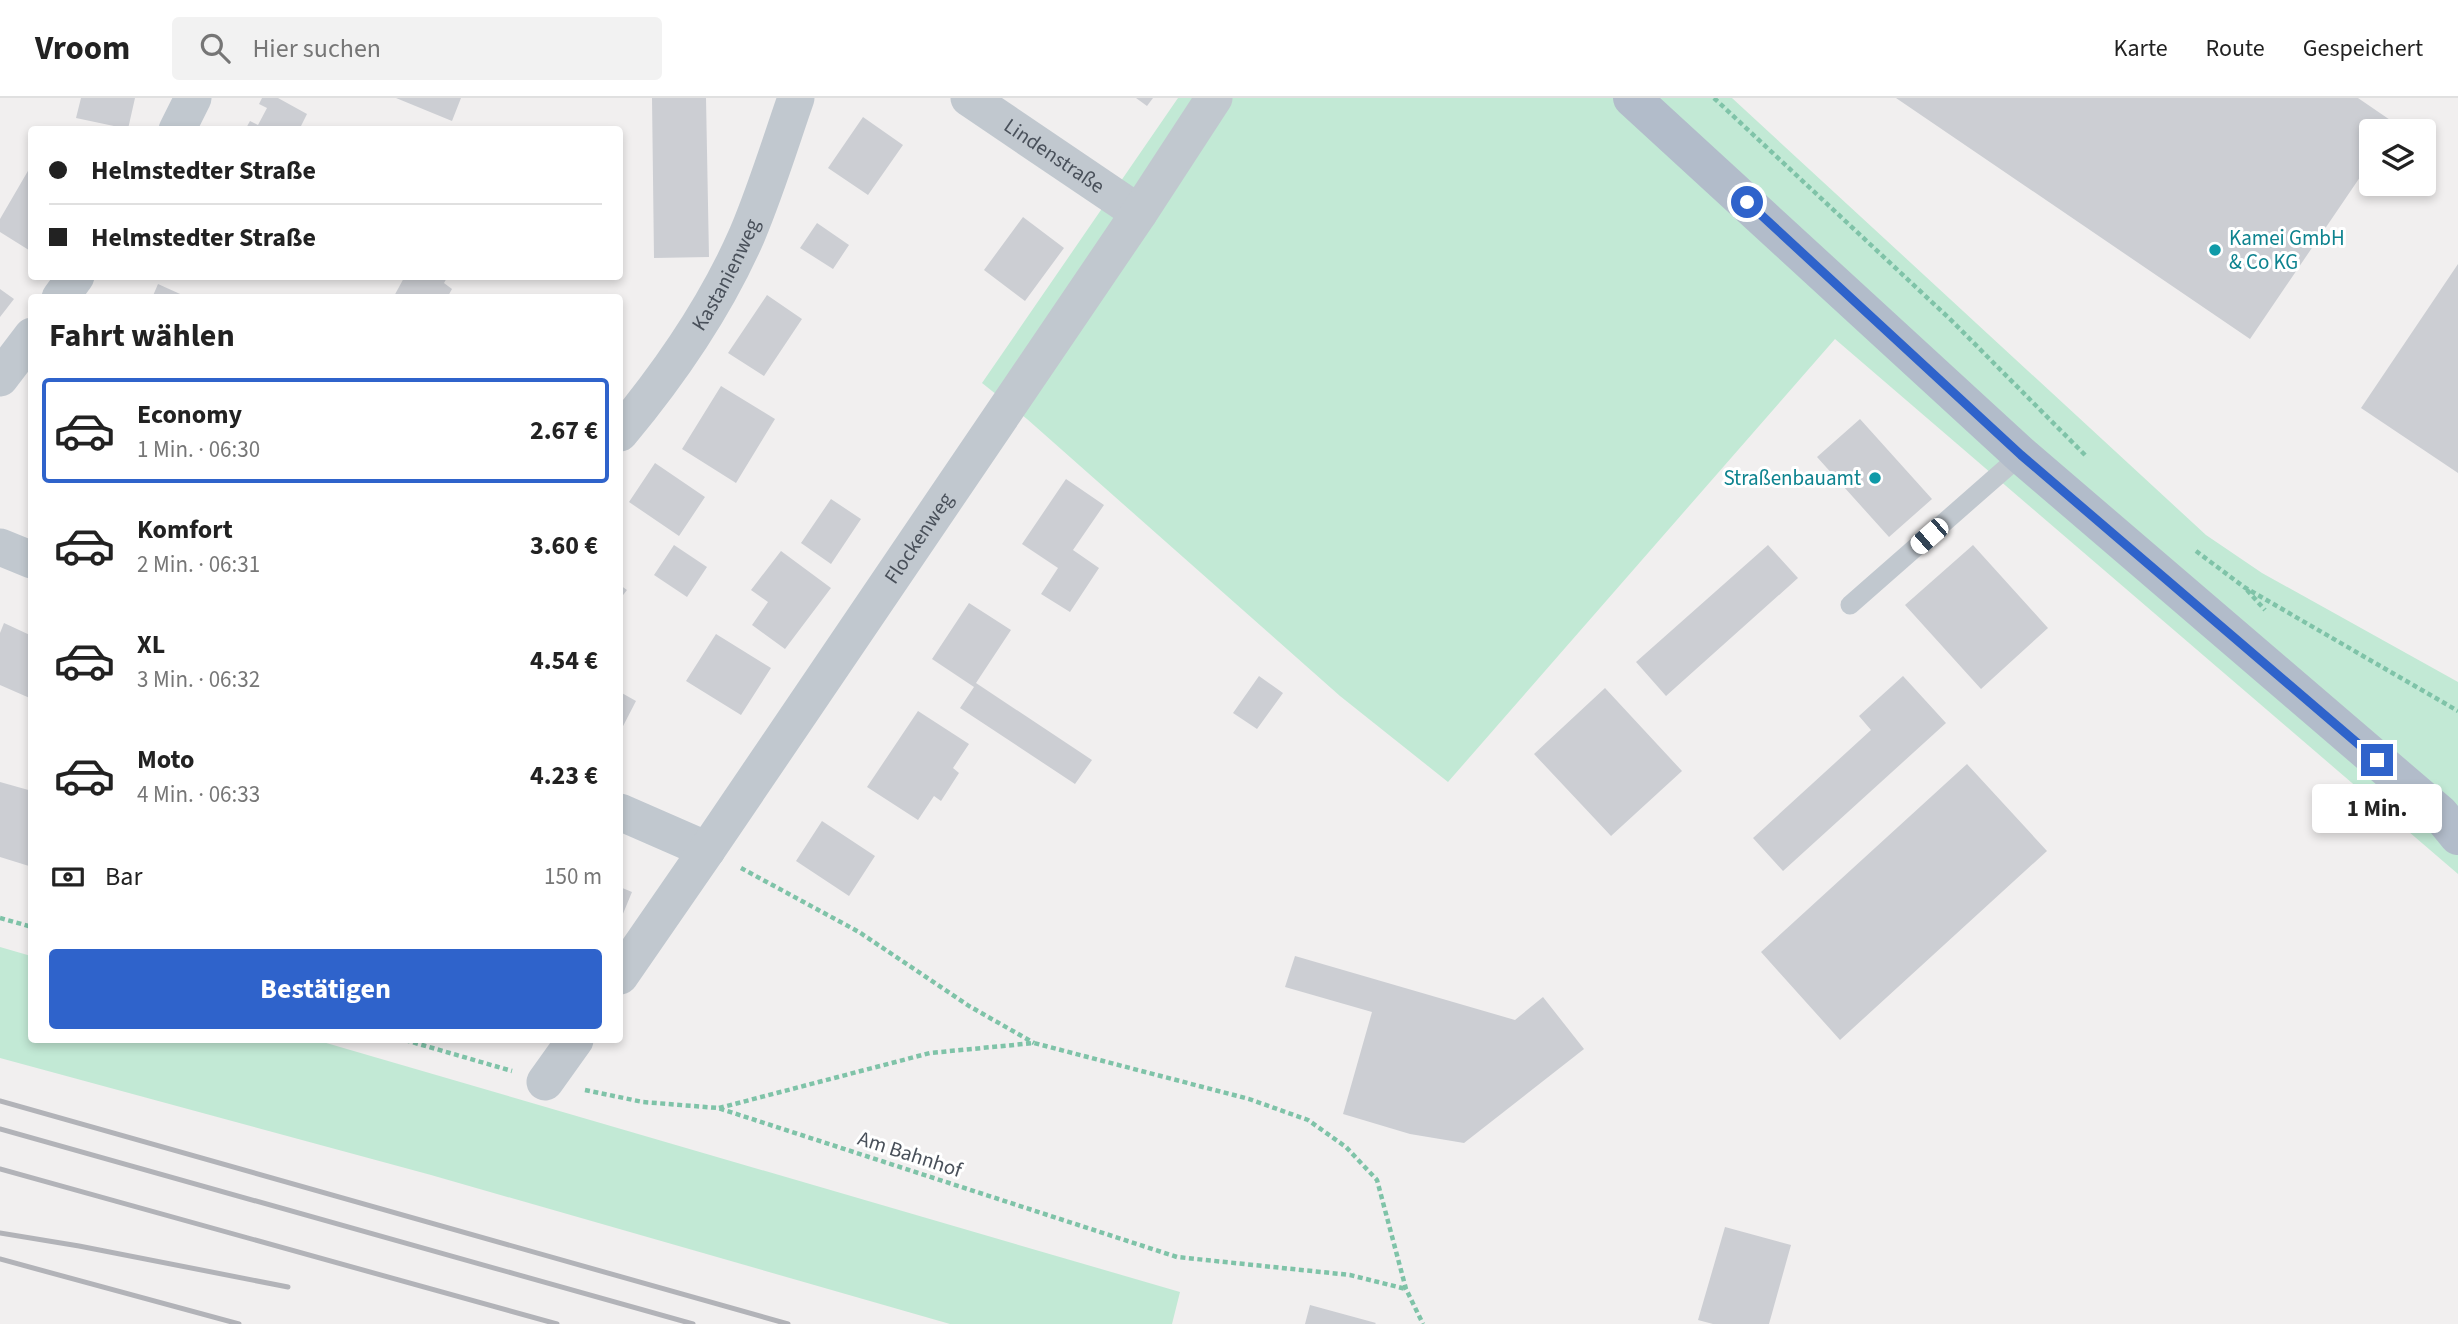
<!DOCTYPE html>
<html lang="de">
<meta charset="utf-8">
<style>
:root{--surface:#fff;--page:#f2f2f2;--text:#222;--muted:#767676;--line:#e0e0e0;--accent:#2f63cb}
body{margin:0;font-family:"Source Sans 3",sans-serif;background:var(--page);color:var(--text);height:100vh;display:flex;flex-direction:column;font-size:26px;white-space:nowrap}
*{box-sizing:border-box;margin:0}
p{font-size:23px;color:var(--muted)}
.icon{flex:none;width:38px;height:38px;fill:none;stroke:currentColor;stroke-width:2;stroke-linecap:round;stroke-linejoin:round}
.map{position:relative;flex:1;overflow:hidden}
.sheet{position:absolute;left:28px;top:196px;width:595px;height:749px;display:flex;flex-direction:column;background:var(--surface);border-radius:7px;box-shadow:0 4px 10px #0003}
.sheet>*{flex:none}
.top-card{position:absolute;left:28px;top:28px;width:595px;height:154px;border-radius:7px;box-shadow:0 4px 10px #0003;display:grid;align-content:center;height:154px;padding:0 21px;background:var(--surface)}
.tools{position:absolute;left:2359px;top:21px;display:grid;gap:14px}
.tools a{display:grid;place-items:center;width:77px;height:77px;border-radius:7px;background:var(--surface);box-shadow:0 4px 10px #0003;font-size:35px}
.end{position:absolute;width:32px;height:32px;margin:-16px;border:9px solid #2f63cb;background:#fff;box-shadow:0 0 0 4px #fff}
.from{border-radius:50%}
.bubble{position:absolute;height:49px;border-radius:7px;background:var(--surface);box-shadow:0 4px 10px #0003;font-size:23px;font-weight:700;line-height:49px;text-align:center}
.car{position:absolute;width:21px;height:42px;margin:-21px -10px;border-radius:9px;box-shadow:0 0 5px 2px #0007;background:linear-gradient(#fff 24%,#345 0 40%,#fff 0 76%,#345 0 86%,#fff 0)}
.top-card b{display:flex;align-items:center;gap:24px;height:66px;font-size:26px}
.top-card b+b{border-top:2px solid var(--line)}
.top-card i{width:18px;height:18px;background:var(--text)}
ul{padding:0;list-style:none}
li{display:flex;align-items:center;gap:21px;height:105px;margin:0 14px 10px;padding:0 7px;border:4px solid transparent;border-radius:7px}
li div{flex:1}
li b{display:block;font-size:26px}
li em{font-style:normal;font-weight:700}
li.on{border-color:var(--accent)}
li>.icon{width:63px;height:63px;stroke-width:1.5}
h2{padding:0 21px;font-size:32px;line-height:84px}
.pay{display:flex;align-items:center;gap:18px;height:77px;padding:0 21px;font-size:26px}
.pay p{margin-inline-start:auto}
.action{display:flex;gap:14px;margin-top:auto;padding:14px 21px}
.action a{flex:1;height:80px;border-radius:7px;background:var(--accent);color:#fff;font-size:28px;font-weight:700;line-height:80px;text-align:center}
header{display:flex;align-items:center;gap:42px;box-sizing:border-box;height:98px;padding:0 35px;background:var(--surface);border-bottom:2px solid var(--line)}
header strong{font-size:33px}
nav{display:flex;gap:38px;margin-inline-start:auto;font-size:24px}
.search{width:490px;height:63px;background:var(--page);display:flex;align-items:center;gap:18px;box-sizing:border-box;padding:0 24px;border-radius:7px;color:var(--muted);font-size:26px}
.map>svg:first-child{display:block}
.green{fill:#c2e9d5}
.building{fill:#ccced3}
.lines{fill:none;stroke-linecap:round;stroke-linejoin:round}
.path{stroke:#7fc3a8;stroke-width:4.5;stroke-dasharray:5 3.5;stroke-linecap:butt}
.service{stroke:#c1c8cf;stroke-width:19}
.minor{stroke:#c1c8cf;stroke-width:37}
.primary{stroke:#b2bcca;stroke-width:38}
.rail{stroke:#b2b3b8;stroke-width:5}
.route{stroke:#2f63cb;stroke-width:9}
.culture-dot{fill:#0f9aa8;stroke:#fff;stroke-width:2.5}
.labels{text-anchor:middle;dominant-baseline:central;stroke-width:6;stroke-linejoin:round;paint-order:stroke}
.street-label{font-size:21px;fill:#49505a;stroke:#fff}
.culture-label{font-size:21px;fill:#0d838f;stroke:#fff;text-anchor:start}
</style>
<header>
<strong>Vroom</strong>
<div class="search"><svg class="icon" aria-label="search" viewBox="0 0 24 24"><circle cx="10" cy="10" r="6"/><path d="M15 15l6 6"/></svg>Hier suchen</div>
<nav><a>Karte</a><a>Route</a><a>Gespeichert</a></nav>
</header>
<div class="map">
<svg width="2458" height="1226" viewBox="0 0 2458 1226">
<rect width="100%" height="100%" fill="#f1efef"/>
<path class="green" d="M 1178,0 L 1732,0 L 2206,437 L 2262,475 L 2458,584 L 2458,776 L 1835,241 L 1448,684 L 1340,598 L 1027,321 L 982,285 Z
M 0,849 L 31,858 L 32,942 L 316,942 L 1180,1194 L 1172,1226 L 950,1226 L 431,1077 L 0,960 Z"/>
<path class="building" d="M 81,0 L 135,0 L 128,31 L 76,20 Z
M 262,0 L 278,0 L 307,16 L 299,32 L 245,32 L 250,23 L 258,27 L 267,10 L 259,6 Z
M 396,0 L 461,0 L 452,23 Z
M 652,0 L 706,0 L 709,159 L 654,160 Z
M 1136,0 L 1153,0 L 1147,8 Z
M 1896,0 L 2358,0 L 2396,26 L 2392,33 L 2371,33 L 2371,63 L 2250,241 Z
M 863,19 L 903,47 L 868,97 L 828,70 Z
M 32,66 L 32,154 L 0,134 L 0,121 Z
M 1023,119 L 1064,150 L 1025,203 L 984,172 Z
M 817,125 L 849,147 L 833,171 L 800,150 Z
M 2458,166 L 2458,375 L 2361,310 Z
M 405,178 L 448,178 L 444,185 L 452,191 L 447,200 L 437,198 L 436,200 L 393,200 Z
M 158,186 L 189,200 L 152,200 Z
M 0,191 L 14,201 L 0,219 Z
M 767,197 L 802,221 L 764,278 L 728,255 Z
M 721,288 L 775,321 L 736,385 L 682,351 Z
M 1860,321 L 1932,401 L 1889,439 L 1817,359 Z
M 655,365 L 705,399 L 679,438 L 629,404 Z
M 1066,381 L 1104,407 L 1073,452 L 1099,470 L 1070,514 L 1041,496 L 1058,470 L 1022,446 Z
M 831,401 L 861,421 L 831,466 L 801,445 Z
M 674,447 L 707,469 L 687,499 L 654,477 Z
M 1768,447 L 1798,480 L 1666,598 L 1636,564 Z
M 1973,447 L 2048,530 L 1981,591 L 1905,507 Z
M 781,453 L 831,490 L 785,551 L 752,527 L 768,504 L 751,492 Z
M 620,487 L 627,492 L 620,501 Z
M 969,505 L 1011,532 L 976,585 L 1092,662 L 1075,686 L 960,610 L 974,589 L 932,561 Z
M 4,525 L 32,538 L 32,601 L 0,587 L 0,535 Z
M 716,536 L 771,570 L 741,617 L 686,583 Z
M 1259,578 L 1283,595 L 1257,631 L 1233,615 Z
M 1903,578 L 1946,625 L 1783,773 L 1753,740 L 1871,632 L 1859,618 Z
M 1605,590 L 1682,673 L 1611,738 L 1534,656 Z
M 620,594 L 636,603 L 620,634 Z
M 918,613 L 969,646 L 953,670 L 959,675 L 941,703 L 934,698 L 918,722 L 867,689 Z
M 1967,666 L 2047,753 L 1840,942 L 1761,854 Z
M 0,684 L 32,693 L 32,760 L 29,768 L 0,759 Z
M 822,723 L 875,758 L 849,798 L 796,763 Z
M 620,789 L 632,794 L 620,823 Z
M 1295,858 L 1515,922 L 1543,899 L 1584,951 L 1464,1045 L 1410,1036 L 1343,1016 L 1372,914 L 1285,889 Z
M 1725,1129 L 1791,1147 L 1769,1226 L 1713,1226 L 1698,1222 Z
M 1310,1207 L 1376,1225 L 1375,1226 L 1305,1226 Z"/>
<g class="lines">
<path class="path" d="M 1714,0 L 1951,222 L 2086,358
M 2196,453 L 2244,489 L 2458,613
M 2247,492 L 2265,512
M 741,770 L 859,834 L 969,908 L 1034,945
M 0,820 L 32,829
M 405,942 L 512,973
M 585,992 L 643,1004 L 718,1010 L 1177,1159 L 1350,1177 L 1406,1191
M 719,1010 L 930,955 L 1034,945 L 1249,1001 L 1308,1022 L 1346,1049 L 1377,1082 L 1406,1191 L 1423,1226"/>
<path class="service" d="M 1850,507 L 2021,357"/>
<g class="minor">
<path id="s1" d="M 969,0 L 1139,115"/>
<path d="M 177,32 L 193,0"/>
<path d="M 60,200 L 76,178"/>
<path d="M 0,280 L 32,238"/>
<path id="s2" d="M 620,335 C 670,275 716,208 747,137 C 766,92 780,46 796,0"/>
<path d="M 0,449 L 32,462"/>
<path d="M 620,714 L 707,752"/>
<path id="s3" d="M 620,878 L 707,752 L 1139,115 L 1214,0"/>
<path d="M 545,984 L 575,942"/>
</g>
<path class="primary" d="M 1632,0 L 2021,357 L 2440,716 L 2458,738"/>
<path class="rail" d="M 0,1003 L 788,1226
M 0,1031 L 693,1226
M 0,1071 L 557,1226
M 0,1135 L 79,1148 L 288,1189
M 0,1161 L 239,1226"/>
</g>
<g class="lines">
<path class="route" d="M 1747,104 L 2021,357 L 2377,662"/>
</g>
<g class="culture-dot">
<circle cx="2215" cy="152" r="7"/>
<circle cx="1875" cy="380" r="7"/>
</g>
<g class="labels">
<g class="street-label">
<text stroke="none"><textPath href="#s1" startOffset="103">Lindenstraße</textPath></text>
<text stroke="none"><textPath href="#s2" startOffset="191">Kastanienweg</textPath></text>
<text stroke="none"><textPath href="#s3" startOffset="530">Flockenweg</textPath></text>
<text transform="translate(910 1056) rotate(18)">Am Bahnhof</text>
</g>
<g class="culture-label">
<text x="2229" y="140">Kamei GmbH<tspan x="2229" dy="24">&amp; Co KG</tspan></text>
<text x="1861" y="380" text-anchor="end">Straßenbauamt</text>
</g>
</g>
</svg>
<div class="tools">
<a><svg class="icon" aria-label="layers" viewBox="0 0 24 24"><path d="M12 4l9 5-9 5-9-5zM3 14l9 5 9-5"/></svg></a>
</div>
<i class="end from" style="left:1747px;top:104px"></i>
<i class="end" style="left:2377px;top:662px"></i>
<div class="bubble" style="left:2312px;top:686px;width:130px">1 Min.</div>
<i class="car" style="left:1929px;top:438px;rotate:229deg"></i>
<div class="top-card">
<b><i class="from"></i>Helmstedter Straße</b>
<b><i></i>Helmstedter Straße</b>
</div>
<section class="sheet">
<h2>Fahrt wählen</h2>
<ul>
<li class="on"><svg class="icon" aria-label="car" viewBox="0 0 24 24"><path d="M5 17H2v-5l4-1 3-4h7l3 4 3 1v5h-3M9 17h6M6 11h13"/><circle cx="7" cy="17" r="2"/><circle cx="17" cy="17" r="2"/></svg><div><b>Economy</b><p>1 Min. · 06:30</p></div><em>2.67 €</em></li>
<li><svg class="icon" aria-label="car" viewBox="0 0 24 24"><path d="M5 17H2v-5l4-1 3-4h7l3 4 3 1v5h-3M9 17h6M6 11h13"/><circle cx="7" cy="17" r="2"/><circle cx="17" cy="17" r="2"/></svg><div><b>Komfort</b><p>2 Min. · 06:31</p></div><em>3.60 €</em></li>
<li><svg class="icon" aria-label="car" viewBox="0 0 24 24"><path d="M5 17H2v-5l4-1 3-4h7l3 4 3 1v5h-3M9 17h6M6 11h13"/><circle cx="7" cy="17" r="2"/><circle cx="17" cy="17" r="2"/></svg><div><b>XL</b><p>3 Min. · 06:32</p></div><em>4.54 €</em></li>
<li><svg class="icon" aria-label="car" viewBox="0 0 24 24"><path d="M5 17H2v-5l4-1 3-4h7l3 4 3 1v5h-3M9 17h6M6 11h13"/><circle cx="7" cy="17" r="2"/><circle cx="17" cy="17" r="2"/></svg><div><b>Moto</b><p>4 Min. · 06:33</p></div><em>4.23 €</em></li>
</ul>
<div class="pay"><svg class="icon" aria-label="cash" viewBox="0 0 24 24"><path d="M3 7h18v10H3z"/><circle cx="12" cy="12" r="2"/></svg>Bar<p>150 m</p></div>
<div class="action"><a>Bestätigen</a></div>
</section>
</div>
